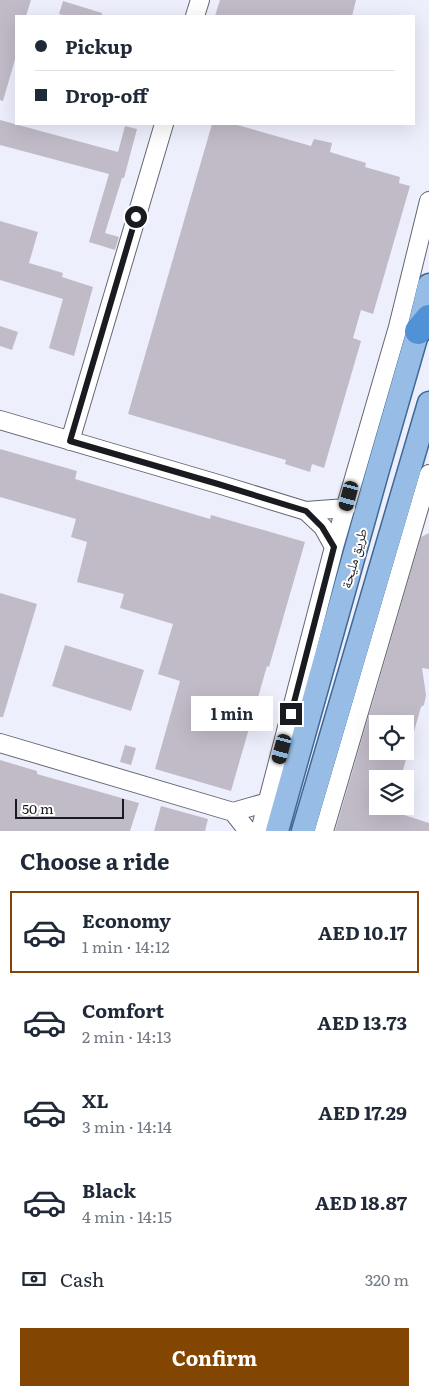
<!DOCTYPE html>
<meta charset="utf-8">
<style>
:root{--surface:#fff;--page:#f2f2f3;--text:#1f2937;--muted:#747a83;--line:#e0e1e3;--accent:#834602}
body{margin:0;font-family:Literata,"Noto Naskh Arabic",serif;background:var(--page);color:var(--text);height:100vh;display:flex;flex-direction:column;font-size:19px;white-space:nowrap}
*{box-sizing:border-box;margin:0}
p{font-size:16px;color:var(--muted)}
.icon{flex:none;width:28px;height:28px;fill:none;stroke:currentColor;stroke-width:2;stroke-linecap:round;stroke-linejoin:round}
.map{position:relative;height:831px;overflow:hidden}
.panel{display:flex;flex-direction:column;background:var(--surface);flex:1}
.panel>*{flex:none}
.banner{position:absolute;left:15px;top:15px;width:400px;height:110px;border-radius:0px;box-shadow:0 5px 20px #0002;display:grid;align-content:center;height:110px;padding:0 20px;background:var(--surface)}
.tools{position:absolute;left:369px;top:715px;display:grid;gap:10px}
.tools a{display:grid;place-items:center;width:45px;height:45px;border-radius:0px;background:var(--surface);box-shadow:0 5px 20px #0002;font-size:25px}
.scale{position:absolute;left:15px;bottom:12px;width:109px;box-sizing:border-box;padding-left:5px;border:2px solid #1a1b20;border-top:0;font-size:14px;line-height:18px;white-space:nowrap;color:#1a1b20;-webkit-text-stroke:4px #fff;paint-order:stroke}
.end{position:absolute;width:22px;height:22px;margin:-11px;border:6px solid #1a1b20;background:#fff;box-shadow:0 0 0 2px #fff}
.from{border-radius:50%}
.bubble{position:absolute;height:35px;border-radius:0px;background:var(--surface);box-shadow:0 5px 20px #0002;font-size:16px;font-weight:700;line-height:35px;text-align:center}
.car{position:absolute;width:15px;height:30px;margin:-15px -8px;border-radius:6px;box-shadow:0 0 4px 1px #0007;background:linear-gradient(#222 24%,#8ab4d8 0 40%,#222 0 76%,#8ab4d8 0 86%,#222 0)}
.banner b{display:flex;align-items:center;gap:18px;height:48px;font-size:19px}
.banner b+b{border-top:1px solid var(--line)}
.banner i{width:12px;height:12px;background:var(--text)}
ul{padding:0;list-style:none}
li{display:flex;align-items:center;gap:15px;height:82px;margin:0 10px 8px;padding:0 10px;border:2px solid transparent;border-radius:0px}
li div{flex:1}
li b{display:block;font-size:19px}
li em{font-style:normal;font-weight:700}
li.selected{border-color:var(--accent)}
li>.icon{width:45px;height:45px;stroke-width:1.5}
h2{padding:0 20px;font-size:22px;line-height:60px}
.pay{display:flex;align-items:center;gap:12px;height:55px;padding:0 20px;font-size:19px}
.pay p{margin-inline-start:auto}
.cta{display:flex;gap:10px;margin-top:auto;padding:10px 20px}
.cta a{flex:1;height:58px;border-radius:0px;background:var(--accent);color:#fff;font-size:20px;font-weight:700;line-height:58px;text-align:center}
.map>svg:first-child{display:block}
.building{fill:#c1bbc7;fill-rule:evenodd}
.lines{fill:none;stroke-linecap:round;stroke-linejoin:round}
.minor-casing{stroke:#646672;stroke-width:20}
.major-casing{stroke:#3e6896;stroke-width:25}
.highway-casing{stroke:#3e6896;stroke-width:29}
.minor{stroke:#fff;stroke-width:18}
.major{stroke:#97bde6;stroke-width:22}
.highway{stroke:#5191d6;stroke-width:26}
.route{stroke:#1a1b20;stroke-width:6}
.labels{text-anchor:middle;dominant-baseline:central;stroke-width:4;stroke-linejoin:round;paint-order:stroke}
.street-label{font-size:14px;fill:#1a1b20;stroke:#fff}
</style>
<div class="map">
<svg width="429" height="831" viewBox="0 0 429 831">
<rect width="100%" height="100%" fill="#eeeffd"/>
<path class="building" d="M 0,0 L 31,0 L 26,16 L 16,16 L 16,56 L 3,101 L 0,100 Z
M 220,0 L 356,0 L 352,16 L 215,16 Z
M 63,1 L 102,13 L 102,16 L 67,16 L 59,14 Z
M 0,120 L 118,152 L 125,126 L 137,129 L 124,178 L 122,178 L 105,233 L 119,237 L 115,250 L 89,242 L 109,174 L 0,145 Z
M 212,124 L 234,124 L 311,146 L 314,139 L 332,143 L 330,152 L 366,163 L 365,167 L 400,177 L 399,183 L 410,186 L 373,314 L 361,310 L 353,338 L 361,341 L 324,468 L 312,464 L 310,472 L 285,464 L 286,460 L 128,414 Z
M 0,221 L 38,232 L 29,263 L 63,273 L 62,277 L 93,287 L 74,356 L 49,348 L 63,299 L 0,280 Z
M 0,326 L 18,332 L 12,350 L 0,346 Z
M 0,449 L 77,471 L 75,479 L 210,519 L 211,515 L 305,542 L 269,667 L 267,666 L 231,791 L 155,769 L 180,681 L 158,674 L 173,624 L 120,608 L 124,594 L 77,582 L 87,542 L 71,537 L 76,519 L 0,497 Z
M 429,533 L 429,669 L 422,668 L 426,695 L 424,705 L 421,707 L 403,770 L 405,779 L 378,779 L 378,806 L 393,806 L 392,811 L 429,823 L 429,831 L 335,831 L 421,537 ZM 378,724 L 405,724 L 405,751 L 378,751 Z
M 0,593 L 37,604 L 3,717 L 0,717 Z
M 65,645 L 144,670 L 131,711 L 52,686 Z
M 125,745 L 136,748 L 131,765 L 120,762 Z
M 0,760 L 37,771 L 37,774 L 139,803 L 130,831 L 0,831 Z
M 161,806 L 208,819 L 205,831 L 154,831 Z"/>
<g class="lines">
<defs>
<path id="minor" d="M 195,16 L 200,0
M 0,420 L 218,484 L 306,511 L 346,508
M 70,441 L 164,124
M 306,511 L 323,527 L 334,547
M 0,743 L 233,812 L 268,802
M 233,812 L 248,831
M 260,831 L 334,547 L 398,327 L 429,201
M 324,831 L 429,474"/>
<path id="major" d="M 277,831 L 377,473 L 418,331 L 429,285
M 303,831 L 429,403"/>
<path id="highway" d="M 418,331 L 429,318"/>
</defs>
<use href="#minor" class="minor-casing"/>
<use href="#major" class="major-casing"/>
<use href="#highway" class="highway-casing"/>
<use href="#minor" class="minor"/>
<use href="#major" class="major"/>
<use href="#highway" class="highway"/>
</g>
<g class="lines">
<path class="route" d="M 136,217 L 70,441 L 218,484 L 306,511 L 322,527 L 334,547 L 291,714"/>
</g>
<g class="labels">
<g class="street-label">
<text transform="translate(353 558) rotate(-74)">طريق مليحة</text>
</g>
</g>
</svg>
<div class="tools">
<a><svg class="icon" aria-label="locate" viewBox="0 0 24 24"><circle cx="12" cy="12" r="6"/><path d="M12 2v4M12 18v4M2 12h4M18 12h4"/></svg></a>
<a><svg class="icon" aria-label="layers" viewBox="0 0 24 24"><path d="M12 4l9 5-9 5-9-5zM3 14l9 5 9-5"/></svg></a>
</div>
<div class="scale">50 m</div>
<i class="end from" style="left:136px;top:217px"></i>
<i class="end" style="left:291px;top:714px"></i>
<div class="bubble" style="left:191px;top:696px;width:82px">1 min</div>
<i class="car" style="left:349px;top:496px;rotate:195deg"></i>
<i class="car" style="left:282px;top:749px;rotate:195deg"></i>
<div class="banner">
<b><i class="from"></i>Pickup</b>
<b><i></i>Drop-off</b>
</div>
</div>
<section class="panel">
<h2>Choose a ride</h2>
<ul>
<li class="selected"><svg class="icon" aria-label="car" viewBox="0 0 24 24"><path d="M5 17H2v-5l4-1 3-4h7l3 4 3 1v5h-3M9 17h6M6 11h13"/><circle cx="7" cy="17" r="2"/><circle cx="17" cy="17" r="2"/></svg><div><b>Economy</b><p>1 min · 14:12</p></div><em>AED 10.17</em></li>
<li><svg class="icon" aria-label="car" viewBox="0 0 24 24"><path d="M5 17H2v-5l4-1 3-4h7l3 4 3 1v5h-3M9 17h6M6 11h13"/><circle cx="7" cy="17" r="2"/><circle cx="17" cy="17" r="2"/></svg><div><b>Comfort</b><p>2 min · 14:13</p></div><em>AED 13.73</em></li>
<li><svg class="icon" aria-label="car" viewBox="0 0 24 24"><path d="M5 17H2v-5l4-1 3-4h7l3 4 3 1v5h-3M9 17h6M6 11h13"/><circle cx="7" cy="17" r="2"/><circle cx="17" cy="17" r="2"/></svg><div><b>XL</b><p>3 min · 14:14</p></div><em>AED 17.29</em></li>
<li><svg class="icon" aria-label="car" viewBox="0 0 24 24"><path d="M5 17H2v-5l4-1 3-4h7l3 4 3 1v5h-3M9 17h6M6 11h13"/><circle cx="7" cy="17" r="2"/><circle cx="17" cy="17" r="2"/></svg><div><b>Black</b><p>4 min · 14:15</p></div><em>AED 18.87</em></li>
</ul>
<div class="pay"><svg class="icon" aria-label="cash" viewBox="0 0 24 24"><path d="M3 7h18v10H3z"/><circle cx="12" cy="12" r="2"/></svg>Cash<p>320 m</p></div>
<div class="cta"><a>Confirm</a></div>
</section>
